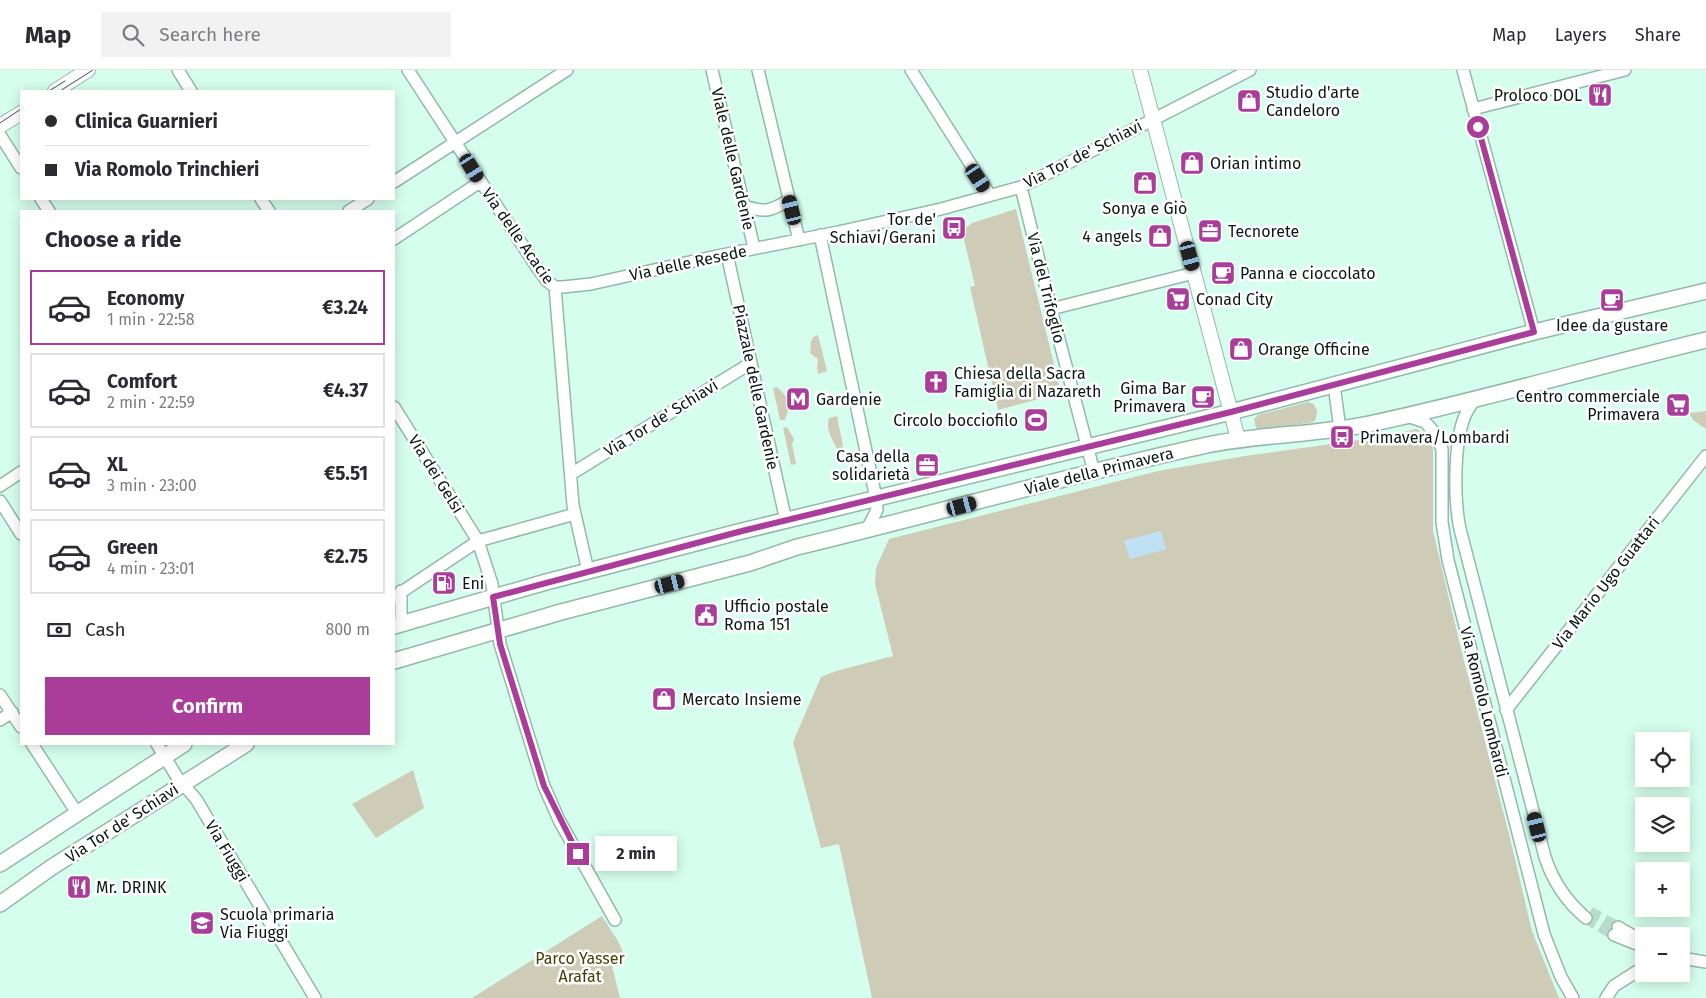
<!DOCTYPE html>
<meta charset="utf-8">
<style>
:root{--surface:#fff;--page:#f2f2f3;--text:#2b2b33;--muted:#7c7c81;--line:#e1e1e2;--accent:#aa3c9a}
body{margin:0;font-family:"Fira Sans",sans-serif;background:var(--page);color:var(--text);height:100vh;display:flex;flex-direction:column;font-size:19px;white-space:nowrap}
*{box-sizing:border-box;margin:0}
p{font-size:16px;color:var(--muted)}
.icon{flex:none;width:28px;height:28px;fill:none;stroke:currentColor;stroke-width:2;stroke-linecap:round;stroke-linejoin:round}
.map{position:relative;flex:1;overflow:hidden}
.side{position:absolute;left:20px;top:140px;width:375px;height:535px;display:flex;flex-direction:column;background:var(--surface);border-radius:0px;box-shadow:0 2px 12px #0003}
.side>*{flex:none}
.hud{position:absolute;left:20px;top:20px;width:375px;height:110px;border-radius:0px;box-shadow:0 2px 12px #0003;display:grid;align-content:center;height:110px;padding:0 25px;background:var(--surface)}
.fabs{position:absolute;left:1635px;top:662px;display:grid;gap:10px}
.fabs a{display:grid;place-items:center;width:55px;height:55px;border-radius:0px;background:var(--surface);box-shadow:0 2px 12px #0003;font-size:25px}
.end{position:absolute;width:22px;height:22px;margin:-11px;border:6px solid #aa3c9a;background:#fff;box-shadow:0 0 0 2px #fff}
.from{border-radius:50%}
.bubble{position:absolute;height:35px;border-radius:0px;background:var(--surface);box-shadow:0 2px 12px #0003;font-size:16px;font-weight:700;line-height:35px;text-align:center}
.car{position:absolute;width:15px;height:30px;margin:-15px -8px;border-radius:6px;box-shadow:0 0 4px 1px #0007;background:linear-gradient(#222 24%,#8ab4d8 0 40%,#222 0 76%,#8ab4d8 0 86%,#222 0)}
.hud b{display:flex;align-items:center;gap:18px;height:48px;font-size:19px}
.hud b+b{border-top:1px solid var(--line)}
.hud i{width:12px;height:12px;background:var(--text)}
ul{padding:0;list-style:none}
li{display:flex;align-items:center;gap:15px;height:75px;margin:0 10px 8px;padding:0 15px;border:2px solid var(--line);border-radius:0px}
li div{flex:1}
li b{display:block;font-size:19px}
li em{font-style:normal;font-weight:700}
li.selected{border-color:var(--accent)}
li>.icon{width:45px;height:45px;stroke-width:1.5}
h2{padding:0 25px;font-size:22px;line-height:60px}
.pay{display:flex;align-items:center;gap:12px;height:55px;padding:0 25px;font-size:19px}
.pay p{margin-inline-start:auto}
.primary-button{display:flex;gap:10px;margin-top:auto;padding:10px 25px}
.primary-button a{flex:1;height:58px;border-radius:0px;background:var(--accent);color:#fff;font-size:20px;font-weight:700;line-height:58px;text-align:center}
header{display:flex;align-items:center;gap:30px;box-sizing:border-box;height:70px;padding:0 25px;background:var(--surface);border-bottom:1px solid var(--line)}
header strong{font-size:24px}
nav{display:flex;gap:28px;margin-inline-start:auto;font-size:18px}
.search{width:350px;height:45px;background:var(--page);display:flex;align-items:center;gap:12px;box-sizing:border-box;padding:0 18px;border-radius:0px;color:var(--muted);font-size:19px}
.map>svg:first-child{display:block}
.green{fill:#ceccb7}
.water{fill:#c0e0f3}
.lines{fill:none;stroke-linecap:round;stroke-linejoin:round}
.minor-tunnel{stroke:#b7dccd;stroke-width:11;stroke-dasharray:11 5.5;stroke-linecap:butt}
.minor-casing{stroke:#93b9aa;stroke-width:14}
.tertiary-casing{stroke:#93b9aa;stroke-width:16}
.secondary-casing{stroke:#93b9aa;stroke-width:18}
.minor{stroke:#fff;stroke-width:11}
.tertiary{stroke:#fff;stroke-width:14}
.secondary{stroke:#fff;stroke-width:15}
.tram{stroke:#3e534b;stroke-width:1}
.route{stroke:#aa3c9a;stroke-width:6}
.labels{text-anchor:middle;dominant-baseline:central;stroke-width:5;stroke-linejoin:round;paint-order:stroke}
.poi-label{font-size:16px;fill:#091813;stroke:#fff;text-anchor:start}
.street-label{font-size:16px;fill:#091813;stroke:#fff}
.park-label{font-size:16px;fill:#463f06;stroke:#fff}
</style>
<header>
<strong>Map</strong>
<div class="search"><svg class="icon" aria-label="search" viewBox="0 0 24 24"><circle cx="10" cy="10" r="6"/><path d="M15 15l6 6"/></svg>Search here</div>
<nav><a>Map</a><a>Layers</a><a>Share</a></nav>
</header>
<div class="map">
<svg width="1706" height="928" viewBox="0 0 1706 928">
<rect width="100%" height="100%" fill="#d6feee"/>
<path class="green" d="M 1016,139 L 1061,323 L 998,340 L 970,217 L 975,216 L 962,161 L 972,153 Z
M 818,265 L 827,301 L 818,304 L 817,298 L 818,289 L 810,283 C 812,274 808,268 818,265 Z
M 777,317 C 789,328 791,334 785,350 L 780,350 L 773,318 Z
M 1308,332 L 1314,334 L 1317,341 L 1316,349 L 1313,352 L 1261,361 L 1256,358 L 1254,349 L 1258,345 Z
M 1706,341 L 1706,359 L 1693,350 L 1689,343 Z
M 837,346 L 844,381 L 838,381 C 833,369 825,361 829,348 Z
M 787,357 L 794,369 L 792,374 L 796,394 L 791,395 L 783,358 Z
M 1416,359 C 1426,363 1431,369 1433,380 L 1433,461 L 1461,579 L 1510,768 L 1532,861 L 1559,928 L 872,928 L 839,774 L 821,778 L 793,672 L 821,607 L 836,601 L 893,586 L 875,514 L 876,498 L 889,469 L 1158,401 L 1245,386 L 1374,368 Z
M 413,700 L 424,738 L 376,768 L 352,734 Z
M 602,846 L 618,871 L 624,885 L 610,888 L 620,928 L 472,928 Z"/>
<path class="water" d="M 1161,461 L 1166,479 L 1130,489 L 1124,471 Z"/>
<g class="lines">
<path class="minor-tunnel" d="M 1590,842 L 1618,857
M 1586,848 L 1614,865"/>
<defs>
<path id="minor" d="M 178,0 L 191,21
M 408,0 L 536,196 L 547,211 L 555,217 L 573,435 L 588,501
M 712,0 L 754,178
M 758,0 L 799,170
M 911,0 L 990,125
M 1463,0 L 1534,262
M 1473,39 L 1625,0
M 0,65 L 21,98
M 394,112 L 567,0
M 1021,117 L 1051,239 L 1094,402
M 41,129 L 49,141
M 261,129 L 269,141
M 744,136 C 765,143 771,141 789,130
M 349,141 L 368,129
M 820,165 L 876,428 L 877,440 L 866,461
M 394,169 L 480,112
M 727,184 L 786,451
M 555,217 L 563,217 L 591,214 L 717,186 L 838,162 L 941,139 L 1021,117 L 1250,0
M 1051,239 L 1194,203
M 1334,315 L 1340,359
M 1474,330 C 1470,337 1465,343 1463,351 C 1454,378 1454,431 1460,459 L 1545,787 C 1553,812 1566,831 1586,848
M 394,337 L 478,471 L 492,514 L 500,574 L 544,716 L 559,750 L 615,850
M 1407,346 L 1425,352 L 1434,362 L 1442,379 L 1442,452 L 1448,490 L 1544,864 L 1561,907 L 1573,928
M 571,404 L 751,293
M 0,416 L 21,402
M 0,431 L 21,464
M 401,521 L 401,554
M 394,527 L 478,471 L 575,444
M 0,625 L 21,657
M 1506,640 L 1706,386
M 0,650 L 12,642
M 32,674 L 77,743
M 157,674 L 177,707 L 196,729 L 315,928
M 1618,857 L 1635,867 L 1643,875
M 1614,865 L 1644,877
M 1681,888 L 1706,892
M 1606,928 L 1614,916 L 1644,897"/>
<path id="tertiary" d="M 1140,0 L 1238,369
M 55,21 L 88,0
M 0,56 L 21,43"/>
<path id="secondary" d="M 394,556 L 546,512 L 742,461 L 1231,342 L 1534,262 L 1706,221
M 394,591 L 561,542 L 750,493 L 797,477 C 934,444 1069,405 1207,375 C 1261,364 1316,365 1369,354 C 1483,330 1593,297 1706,270
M 0,794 L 184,674
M 0,834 L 52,797 L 246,674"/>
</defs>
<use href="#minor" class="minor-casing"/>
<use href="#tertiary" class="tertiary-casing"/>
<use href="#secondary" class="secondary-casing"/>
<use href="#minor" class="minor"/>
<use href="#tertiary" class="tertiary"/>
<use href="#secondary" class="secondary"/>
<path class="tram" d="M 49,21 L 65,11
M 60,21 L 93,0
M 0,53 L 21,39"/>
</g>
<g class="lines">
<path class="route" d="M 578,784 L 544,716 L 500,574 L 493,527 L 742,461 L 1231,342 L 1534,262 L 1478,57"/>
</g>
<defs>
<symbol id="restaurant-square" viewBox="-11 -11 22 22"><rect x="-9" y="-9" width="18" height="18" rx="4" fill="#aa3c9a" stroke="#fff"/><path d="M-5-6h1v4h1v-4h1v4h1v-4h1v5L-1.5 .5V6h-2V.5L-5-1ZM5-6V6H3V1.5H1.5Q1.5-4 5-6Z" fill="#fff"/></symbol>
<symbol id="shop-square" viewBox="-11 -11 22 22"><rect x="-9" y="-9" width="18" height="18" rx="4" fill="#aa3c9a" stroke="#fff"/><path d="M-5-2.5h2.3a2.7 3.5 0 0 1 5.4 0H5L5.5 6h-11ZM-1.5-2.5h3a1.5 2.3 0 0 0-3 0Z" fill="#fff"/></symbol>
<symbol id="bus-square" viewBox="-11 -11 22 22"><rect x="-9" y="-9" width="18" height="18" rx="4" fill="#aa3c9a" stroke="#fff"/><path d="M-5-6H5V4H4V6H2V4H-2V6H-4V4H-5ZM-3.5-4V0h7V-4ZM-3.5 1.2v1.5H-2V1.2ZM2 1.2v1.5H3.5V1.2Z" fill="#fff"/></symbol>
<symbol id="office-square" viewBox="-11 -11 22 22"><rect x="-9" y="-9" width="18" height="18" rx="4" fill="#aa3c9a" stroke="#fff"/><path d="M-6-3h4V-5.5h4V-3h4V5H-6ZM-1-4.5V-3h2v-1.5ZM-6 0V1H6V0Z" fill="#fff"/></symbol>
<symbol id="cafe-square" viewBox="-11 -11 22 22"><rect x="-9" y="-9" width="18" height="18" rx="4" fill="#aa3c9a" stroke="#fff"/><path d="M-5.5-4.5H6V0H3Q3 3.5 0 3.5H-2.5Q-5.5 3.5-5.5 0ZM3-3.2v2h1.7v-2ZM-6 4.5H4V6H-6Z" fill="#fff"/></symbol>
<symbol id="supermarket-square" viewBox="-11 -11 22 22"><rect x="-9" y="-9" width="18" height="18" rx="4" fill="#aa3c9a" stroke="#fff"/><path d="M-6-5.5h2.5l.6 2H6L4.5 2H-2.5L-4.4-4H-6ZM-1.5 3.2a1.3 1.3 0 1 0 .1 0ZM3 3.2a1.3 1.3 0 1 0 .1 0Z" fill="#fff"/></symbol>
<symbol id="church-square" viewBox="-11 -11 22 22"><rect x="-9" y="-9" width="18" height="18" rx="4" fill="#aa3c9a" stroke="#fff"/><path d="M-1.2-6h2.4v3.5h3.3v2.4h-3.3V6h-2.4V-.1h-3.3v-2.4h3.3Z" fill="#fff"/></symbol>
<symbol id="metro-square" viewBox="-11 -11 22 22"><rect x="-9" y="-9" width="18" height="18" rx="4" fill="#aa3c9a" stroke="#fff"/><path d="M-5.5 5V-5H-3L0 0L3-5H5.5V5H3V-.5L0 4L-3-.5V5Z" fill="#fff"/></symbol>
<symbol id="stadium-square" viewBox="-11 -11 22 22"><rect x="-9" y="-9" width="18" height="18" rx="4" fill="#aa3c9a" stroke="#fff"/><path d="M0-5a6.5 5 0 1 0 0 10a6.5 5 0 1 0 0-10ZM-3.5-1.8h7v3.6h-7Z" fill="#fff"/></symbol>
<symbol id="fuel-square" viewBox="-11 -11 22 22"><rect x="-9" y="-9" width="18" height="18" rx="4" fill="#aa3c9a" stroke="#fff"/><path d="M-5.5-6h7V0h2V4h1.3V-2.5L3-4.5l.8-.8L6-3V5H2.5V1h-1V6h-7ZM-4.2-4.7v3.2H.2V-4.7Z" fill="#fff"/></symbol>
<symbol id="civic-square" viewBox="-11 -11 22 22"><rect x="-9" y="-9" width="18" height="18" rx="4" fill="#aa3c9a" stroke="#fff"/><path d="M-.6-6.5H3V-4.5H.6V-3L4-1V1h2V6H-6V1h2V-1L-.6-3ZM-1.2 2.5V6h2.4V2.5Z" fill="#fff"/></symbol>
<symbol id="school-square" viewBox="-11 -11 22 22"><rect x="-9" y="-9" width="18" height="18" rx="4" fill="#aa3c9a" stroke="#fff"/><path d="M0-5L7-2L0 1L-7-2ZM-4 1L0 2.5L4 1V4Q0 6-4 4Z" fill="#fff"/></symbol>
</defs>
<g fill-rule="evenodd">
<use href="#restaurant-square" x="1586" y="11" width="28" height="28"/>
<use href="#shop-square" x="1235" y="17" width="28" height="28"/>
<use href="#shop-square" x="1178" y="79" width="28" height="28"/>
<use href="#shop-square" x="1131" y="99" width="28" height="28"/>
<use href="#bus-square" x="940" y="144" width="28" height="28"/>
<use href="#office-square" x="1196" y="147" width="28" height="28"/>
<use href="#shop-square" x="1146" y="152" width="28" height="28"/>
<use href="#cafe-square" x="1209" y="189" width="28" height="28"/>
<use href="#supermarket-square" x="1164" y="215" width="28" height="28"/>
<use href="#cafe-square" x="1598" y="216" width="28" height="28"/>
<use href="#shop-square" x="1227" y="265" width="28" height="28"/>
<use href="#church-square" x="922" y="298" width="28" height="28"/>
<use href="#cafe-square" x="1189" y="313" width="28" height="28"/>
<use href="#metro-square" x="784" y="315" width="28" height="28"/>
<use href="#supermarket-square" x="1664" y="321" width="28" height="28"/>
<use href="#stadium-square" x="1022" y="336" width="28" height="28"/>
<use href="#bus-square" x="1328" y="353" width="28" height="28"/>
<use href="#office-square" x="913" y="381" width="28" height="28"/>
<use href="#fuel-square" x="430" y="499" width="28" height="28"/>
<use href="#civic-square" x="692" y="531" width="28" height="28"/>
<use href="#shop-square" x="650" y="615" width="28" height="28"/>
<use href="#restaurant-square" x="65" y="803" width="28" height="28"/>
<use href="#school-square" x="188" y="839" width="28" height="28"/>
</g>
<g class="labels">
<g class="poi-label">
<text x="1266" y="22">Studio d'arte<tspan x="1266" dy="18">Candeloro</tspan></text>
<text x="1582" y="25" text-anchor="end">Proloco DOL</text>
<text x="1210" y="93">Orian intimo</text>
<text x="1145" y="138" text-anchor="middle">Sonya e Giò</text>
<text x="936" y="149" text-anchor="end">Tor de'<tspan x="936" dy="18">Schiavi/Gerani</tspan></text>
<text x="1228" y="161">Tecnorete</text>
<text x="1142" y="166" text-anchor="end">4 angels</text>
<text x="1240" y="203">Panna e cioccolato</text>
<text x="1196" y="229">Conad City</text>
<text x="1612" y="255" text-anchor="middle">Idee da gustare</text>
<text x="1258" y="279">Orange Officine</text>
<text x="954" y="303">Chiesa della Sacra<tspan x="954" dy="18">Famiglia di Nazareth</tspan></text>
<text x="1186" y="318" text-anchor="end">Gima Bar<tspan x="1186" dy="18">Primavera</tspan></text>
<text x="1660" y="326" text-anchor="end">Centro commerciale<tspan x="1660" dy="18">Primavera</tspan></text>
<text x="816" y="329">Gardenie</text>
<text x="1018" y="350" text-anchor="end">Circolo bocciofilo</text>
<text x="1360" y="367">Primavera/Lombardi</text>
<text x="910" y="386" text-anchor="end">Casa della<tspan x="910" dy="18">solidarietà</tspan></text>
<text x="462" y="513">Eni</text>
<text x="724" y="536">Ufficio postale<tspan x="724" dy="18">Roma 151</tspan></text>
<text x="682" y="629">Mercato Insieme</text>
<text x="96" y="817">Mr. DRINK</text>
<text x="220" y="844">Scuola primaria<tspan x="220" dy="18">Via Fiuggi</tspan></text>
</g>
<g class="street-label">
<text transform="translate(1083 84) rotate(-27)">Via Tor de' Schiavi</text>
<text transform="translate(733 89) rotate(77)">Viale delle Gardenie</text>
<text transform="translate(518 166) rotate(55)">Via delle Acacie</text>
<text transform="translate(688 193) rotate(-12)">Via delle Resede</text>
<text transform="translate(1046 218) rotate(76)">Via del Trifoglio</text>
<text transform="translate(756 317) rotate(78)">Piazzale delle Gardenie</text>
<text transform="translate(661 348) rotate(-32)">Via Tor de' Schiavi</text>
<text transform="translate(1099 401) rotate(-14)">Viale della Primavera</text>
<text transform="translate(436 404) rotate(58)">Via dei Gelsi</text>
<text transform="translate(1606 513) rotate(-52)">Via Mario Ugo Guattari</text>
<text transform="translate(1484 632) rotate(76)">Via Romolo Lombardi</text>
<text transform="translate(122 753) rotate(-33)">Via Tor de' Schiavi</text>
<text transform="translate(227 781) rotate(59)">Via Fiuggi</text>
</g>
<g class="park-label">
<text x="580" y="888">Parco Yasser<tspan x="580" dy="18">Arafat</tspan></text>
</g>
</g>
</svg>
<div class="fabs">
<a><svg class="icon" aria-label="locate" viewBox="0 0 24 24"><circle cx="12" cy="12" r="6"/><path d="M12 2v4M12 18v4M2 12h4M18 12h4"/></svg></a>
<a><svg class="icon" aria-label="layers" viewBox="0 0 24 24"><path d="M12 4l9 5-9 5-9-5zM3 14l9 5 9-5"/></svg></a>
<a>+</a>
<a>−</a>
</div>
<i class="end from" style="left:1478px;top:57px"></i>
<i class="end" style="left:578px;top:784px"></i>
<div class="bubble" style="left:595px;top:766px;width:82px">2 min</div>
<i class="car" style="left:472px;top:98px;rotate:148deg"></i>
<i class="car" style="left:978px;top:108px;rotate:146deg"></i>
<i class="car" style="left:792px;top:140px;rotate:346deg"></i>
<i class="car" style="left:1190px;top:186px;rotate:165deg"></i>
<i class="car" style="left:962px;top:436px;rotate:75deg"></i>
<i class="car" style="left:670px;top:514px;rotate:76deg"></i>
<i class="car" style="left:1537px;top:757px;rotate:346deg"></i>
<div class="hud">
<b><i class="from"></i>Clinica Guarnieri</b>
<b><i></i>Via Romolo Trinchieri</b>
</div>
<section class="side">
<h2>Choose a ride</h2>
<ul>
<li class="selected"><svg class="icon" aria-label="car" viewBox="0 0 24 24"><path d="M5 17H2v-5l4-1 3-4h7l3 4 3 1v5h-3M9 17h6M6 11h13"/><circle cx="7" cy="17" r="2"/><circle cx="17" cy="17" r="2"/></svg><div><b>Economy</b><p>1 min · 22:58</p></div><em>€3.24</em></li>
<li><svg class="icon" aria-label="car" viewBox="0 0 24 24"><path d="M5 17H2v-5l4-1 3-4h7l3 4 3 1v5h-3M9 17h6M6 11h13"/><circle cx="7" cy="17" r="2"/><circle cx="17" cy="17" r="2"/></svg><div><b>Comfort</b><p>2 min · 22:59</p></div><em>€4.37</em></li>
<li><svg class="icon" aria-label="car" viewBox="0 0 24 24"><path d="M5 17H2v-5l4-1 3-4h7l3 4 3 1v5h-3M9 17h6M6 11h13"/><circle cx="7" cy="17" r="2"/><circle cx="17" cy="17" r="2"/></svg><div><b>XL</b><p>3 min · 23:00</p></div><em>€5.51</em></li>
<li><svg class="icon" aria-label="car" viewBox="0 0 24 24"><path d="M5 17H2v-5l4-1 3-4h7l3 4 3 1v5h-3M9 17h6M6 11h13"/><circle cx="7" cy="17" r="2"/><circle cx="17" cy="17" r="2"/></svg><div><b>Green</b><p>4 min · 23:01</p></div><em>€2.75</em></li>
</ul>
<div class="pay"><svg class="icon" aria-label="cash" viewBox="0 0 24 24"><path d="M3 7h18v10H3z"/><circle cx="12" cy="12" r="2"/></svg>Cash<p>800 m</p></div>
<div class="primary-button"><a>Confirm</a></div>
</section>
</div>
